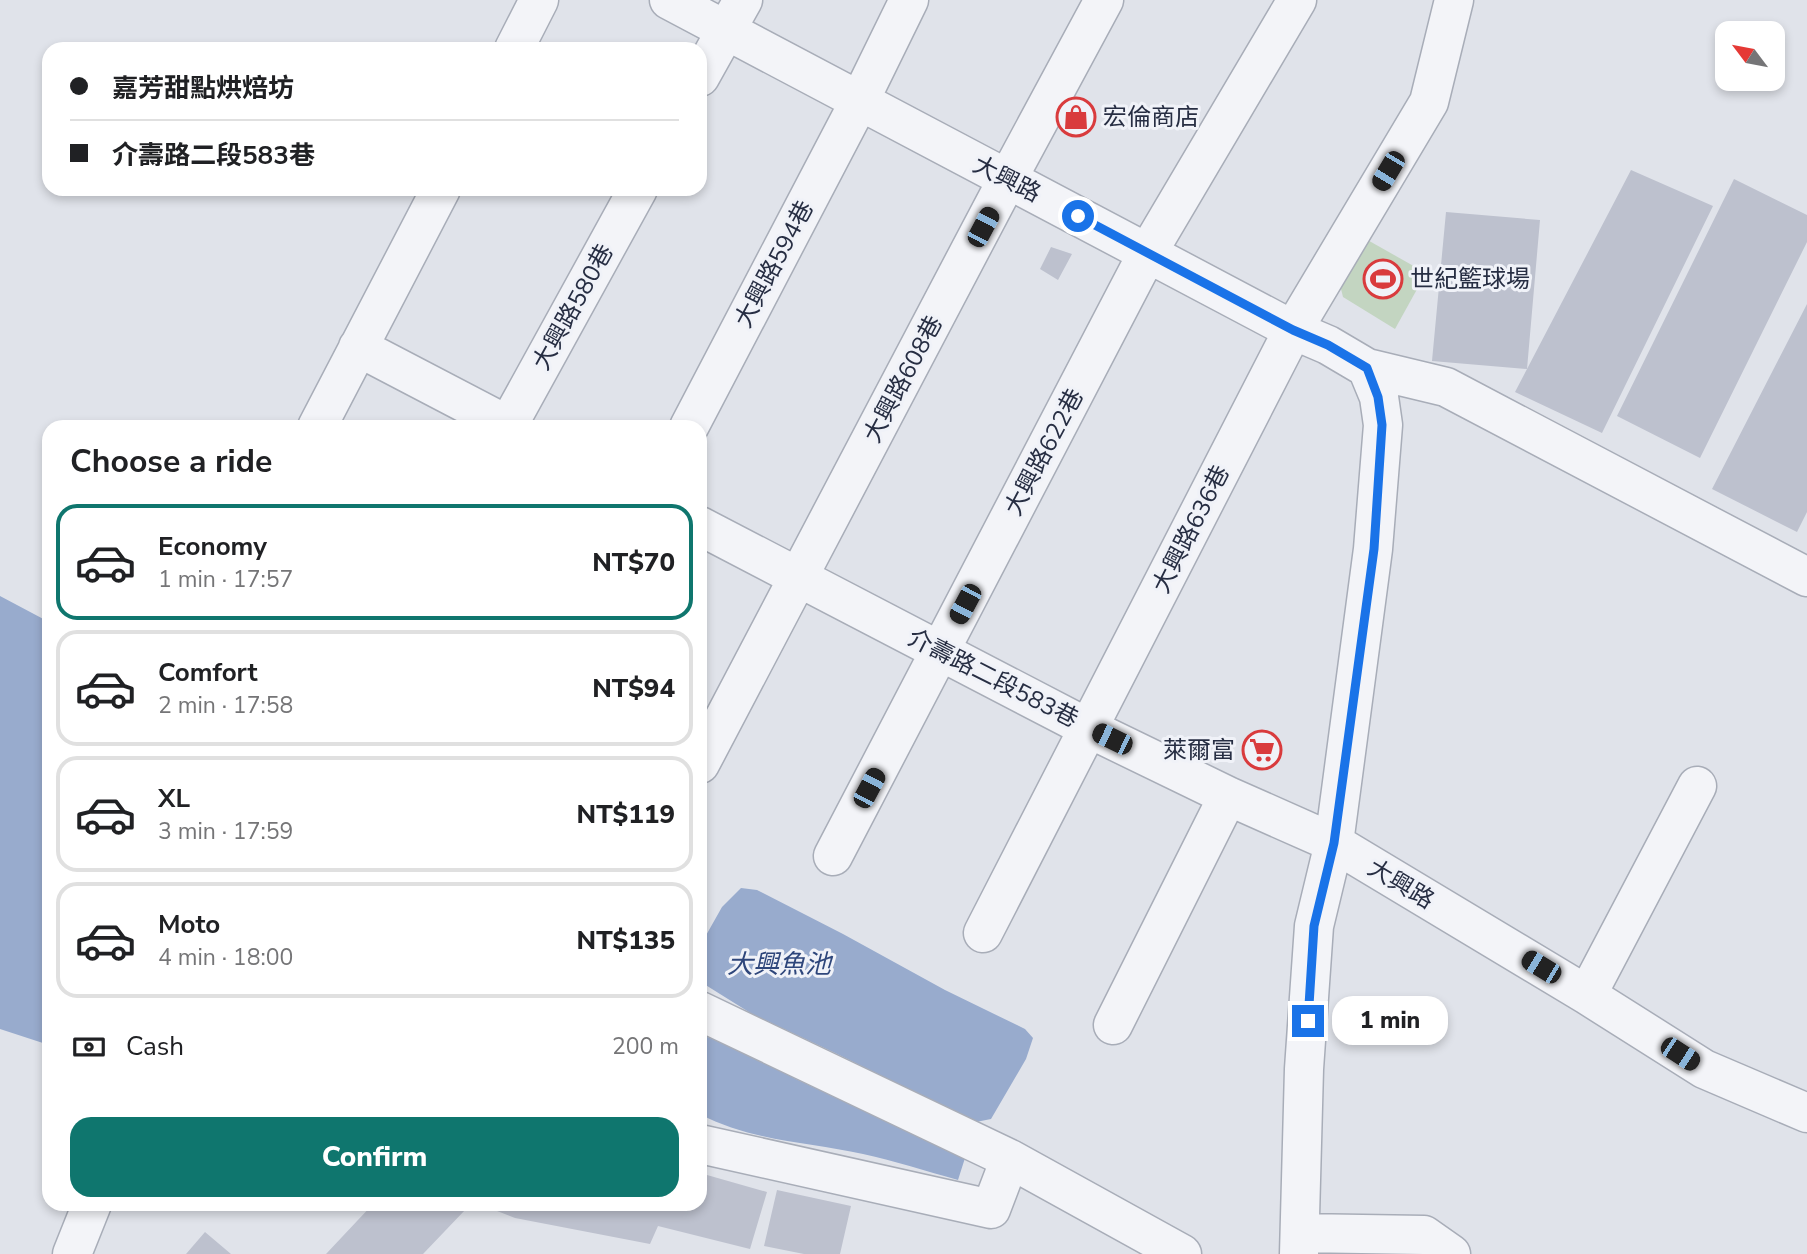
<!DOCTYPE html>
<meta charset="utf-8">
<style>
:root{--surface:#fff;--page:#f6f6f6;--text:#202124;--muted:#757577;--line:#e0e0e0;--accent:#0f766e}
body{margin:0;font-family:"Nunito Sans","Noto Sans TC",sans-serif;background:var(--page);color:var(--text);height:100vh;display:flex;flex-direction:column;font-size:26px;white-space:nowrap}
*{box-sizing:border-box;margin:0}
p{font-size:23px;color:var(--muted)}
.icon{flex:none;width:38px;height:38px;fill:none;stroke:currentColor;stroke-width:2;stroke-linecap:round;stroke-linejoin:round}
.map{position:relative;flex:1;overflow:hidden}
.side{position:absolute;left:42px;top:420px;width:665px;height:791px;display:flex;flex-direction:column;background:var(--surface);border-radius:21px;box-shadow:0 4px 10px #0003}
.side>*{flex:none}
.guide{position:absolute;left:42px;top:42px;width:665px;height:154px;border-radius:21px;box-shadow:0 4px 10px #0003;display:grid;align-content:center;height:154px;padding:0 28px;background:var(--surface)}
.needle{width:46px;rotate:302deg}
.buttons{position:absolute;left:1715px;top:21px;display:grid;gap:14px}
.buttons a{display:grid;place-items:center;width:70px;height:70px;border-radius:14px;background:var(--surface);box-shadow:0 4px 10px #0003;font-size:35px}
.end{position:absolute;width:32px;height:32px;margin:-16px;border:9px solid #1a73e8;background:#fff;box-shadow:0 0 0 4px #fff}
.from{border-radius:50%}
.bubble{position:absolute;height:49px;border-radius:21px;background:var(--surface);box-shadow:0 4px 10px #0003;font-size:23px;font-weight:800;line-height:49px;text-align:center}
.car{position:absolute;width:21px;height:42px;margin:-21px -10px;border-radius:9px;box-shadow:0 0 5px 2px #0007;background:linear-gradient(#222 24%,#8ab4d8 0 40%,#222 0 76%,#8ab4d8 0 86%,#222 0)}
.guide b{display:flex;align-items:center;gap:24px;height:66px;font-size:26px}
.guide b+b{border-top:2px solid var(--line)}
.guide i{width:18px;height:18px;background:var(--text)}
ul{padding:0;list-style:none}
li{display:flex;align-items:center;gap:21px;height:116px;margin:0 14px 10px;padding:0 14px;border:4px solid var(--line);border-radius:21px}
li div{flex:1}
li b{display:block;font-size:26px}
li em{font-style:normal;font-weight:800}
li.active{border-color:var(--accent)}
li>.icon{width:63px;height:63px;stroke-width:1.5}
h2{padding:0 28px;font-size:32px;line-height:84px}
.pay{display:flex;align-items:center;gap:18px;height:77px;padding:0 28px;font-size:26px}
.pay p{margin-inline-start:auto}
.cta{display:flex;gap:14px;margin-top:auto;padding:14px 28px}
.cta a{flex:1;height:80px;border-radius:21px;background:var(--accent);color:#fff;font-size:28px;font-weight:800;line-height:80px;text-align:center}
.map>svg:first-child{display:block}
.green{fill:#c3d5c1}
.water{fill:#98abcd}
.building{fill:#bdc1ce}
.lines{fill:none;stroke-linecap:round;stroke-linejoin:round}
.minor-casing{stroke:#a8adb8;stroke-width:41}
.minor{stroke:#f3f4f8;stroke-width:38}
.route{stroke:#1a73e8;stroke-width:9}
.labels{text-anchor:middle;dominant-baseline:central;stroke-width:6;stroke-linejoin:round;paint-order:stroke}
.poi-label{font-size:24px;fill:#272e43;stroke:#f0f2f8;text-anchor:start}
.street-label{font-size:24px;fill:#272e43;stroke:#f0f2f8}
.water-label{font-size:26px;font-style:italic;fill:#2e467b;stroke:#f0f2f8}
</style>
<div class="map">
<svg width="1807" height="1254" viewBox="0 0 1807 1254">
<rect width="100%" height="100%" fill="#e0e3ea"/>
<path class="green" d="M 1364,238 L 1426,273 L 1395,329 L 1343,297 L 1340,285 Z"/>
<path class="water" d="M 0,596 L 49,622 L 49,1045 L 0,1029 Z
M 741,888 L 757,890 L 843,934 L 945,990 L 1025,1029 L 1033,1038 L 1026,1059 L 991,1119 L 976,1122 L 835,1053 L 752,1014 L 704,984 L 700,978 L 700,946 L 722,907 Z
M 700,1034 L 749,1054 L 796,1079 L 965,1158 L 958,1180 C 926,1171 895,1161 863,1154 C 809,1142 750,1141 700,1114 Z"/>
<path class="building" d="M 1631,170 L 1713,206 L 1602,433 L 1515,392 Z
M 1734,179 L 1807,215 L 1807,242 L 1700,458 L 1617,416 Z
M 1446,212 L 1540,220 L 1527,369 L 1432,361 Z
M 1051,247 L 1072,254 L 1058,280 L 1040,269 Z
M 1807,304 L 1807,512 L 1797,532 L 1712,489 Z
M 700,1173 L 767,1192 L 750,1249 L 658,1226 L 650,1244 L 515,1218 L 479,1204 L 700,1204 Z
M 777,1190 L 851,1206 L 840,1254 L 804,1254 L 764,1246 Z
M 373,1204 L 461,1204 L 466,1209 L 423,1254 L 326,1254 Z
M 205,1232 L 231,1254 L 186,1254 Z"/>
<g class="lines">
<defs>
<path id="minor" d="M 669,0 L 1293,330 L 1328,345 L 1367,368 L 1379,397 L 1383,425 L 1373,549 L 1334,843 L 1587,995 L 1704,1069 L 1807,1113
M 514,49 L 539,0
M 700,77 L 743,0
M 358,347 L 511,427
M 1367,368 L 1446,387 L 1807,577
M 317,427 L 441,189
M 507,427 L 638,189
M 689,427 L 859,102 L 909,0
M 700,526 L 1088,728 L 1228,796 L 1334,843 L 1314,926 L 1304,1069 L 1299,1254
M 700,764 L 1007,180 L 1104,0
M 833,856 L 1148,252 L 1297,0
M 983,933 L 1293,330 L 1429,102 L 1454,0
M 1587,995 L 1697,786
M 700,1011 L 1010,1159 L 1182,1254
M 1113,1025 L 1228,796
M 700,1144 L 991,1209 L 1010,1159
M 1300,1233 L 1424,1235 L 1451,1254
M 72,1254 L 92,1204"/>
</defs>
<use href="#minor" class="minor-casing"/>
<use href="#minor" class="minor"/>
</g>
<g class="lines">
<path class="route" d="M 1078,216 L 1293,330 L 1328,345 L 1367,368 L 1378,397 L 1382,425 L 1374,549 L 1334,843 L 1314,926 L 1308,1021"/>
</g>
<defs>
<symbol id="shop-ring" viewBox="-11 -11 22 22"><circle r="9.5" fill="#f0f2f8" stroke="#d93b3d" stroke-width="1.5"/><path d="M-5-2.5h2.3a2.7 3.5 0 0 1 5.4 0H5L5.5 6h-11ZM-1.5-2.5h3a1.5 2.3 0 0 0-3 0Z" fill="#d93b3d"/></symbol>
<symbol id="stadium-ring" viewBox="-11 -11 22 22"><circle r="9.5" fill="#f0f2f8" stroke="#d93b3d" stroke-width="1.5"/><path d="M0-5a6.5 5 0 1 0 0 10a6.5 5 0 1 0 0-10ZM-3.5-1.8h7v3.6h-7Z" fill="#d93b3d"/></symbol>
<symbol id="supermarket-ring" viewBox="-11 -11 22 22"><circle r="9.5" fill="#f0f2f8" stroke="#d93b3d" stroke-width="1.5"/><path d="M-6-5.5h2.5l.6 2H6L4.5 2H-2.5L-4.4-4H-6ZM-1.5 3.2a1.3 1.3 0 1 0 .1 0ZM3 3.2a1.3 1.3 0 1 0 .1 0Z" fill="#d93b3d"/></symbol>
</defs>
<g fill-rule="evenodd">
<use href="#shop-ring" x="1054" y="95" width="44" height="44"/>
<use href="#stadium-ring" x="1361" y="257" width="44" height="44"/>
<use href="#supermarket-ring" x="1240" y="728" width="44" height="44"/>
</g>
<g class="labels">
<g class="poi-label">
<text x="1103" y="117">宏倫商店</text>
<text x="1410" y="279">世紀籃球場</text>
<text x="1235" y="750" text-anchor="end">萊爾富</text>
</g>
<g class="street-label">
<text transform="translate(1007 179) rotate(27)">大興路</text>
<text transform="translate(774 264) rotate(-62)">大興路594巷</text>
<text transform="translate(573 307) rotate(-61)">大興路580巷</text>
<text transform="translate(903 379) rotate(-62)">大興路608巷</text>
<text transform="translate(1044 452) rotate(-62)">大興路622巷</text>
<text transform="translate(1191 529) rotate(-63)">大興路636巷</text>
<text transform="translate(993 678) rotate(27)">介壽路二段583巷</text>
<text transform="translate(1401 884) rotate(31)">大興路</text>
</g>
<g class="water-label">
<text x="779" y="964">大興魚池</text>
</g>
</g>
</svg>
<div class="buttons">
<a><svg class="needle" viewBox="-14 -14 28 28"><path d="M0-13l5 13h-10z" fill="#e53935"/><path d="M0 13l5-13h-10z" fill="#757577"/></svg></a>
</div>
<i class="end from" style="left:1078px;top:216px"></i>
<i class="end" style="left:1308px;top:1021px"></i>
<div class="bubble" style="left:1332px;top:996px;width:116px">1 min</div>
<i class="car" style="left:1388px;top:171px;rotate:211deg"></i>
<i class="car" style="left:983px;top:227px;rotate:28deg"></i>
<i class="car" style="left:965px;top:604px;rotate:208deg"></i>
<i class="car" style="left:1112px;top:739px;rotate:296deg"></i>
<i class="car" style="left:869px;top:788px;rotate:28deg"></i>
<i class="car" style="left:1541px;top:967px;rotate:301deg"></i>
<i class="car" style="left:1680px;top:1054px;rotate:123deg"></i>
<div class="guide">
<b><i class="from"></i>嘉芳甜點烘焙坊</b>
<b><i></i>介壽路二段583巷</b>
</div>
<section class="side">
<h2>Choose a ride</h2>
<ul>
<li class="active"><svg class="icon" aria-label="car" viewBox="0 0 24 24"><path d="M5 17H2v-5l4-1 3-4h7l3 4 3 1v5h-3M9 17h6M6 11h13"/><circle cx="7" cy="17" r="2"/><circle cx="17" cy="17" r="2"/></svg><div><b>Economy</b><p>1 min · 17:57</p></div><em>NT$70</em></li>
<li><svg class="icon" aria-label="car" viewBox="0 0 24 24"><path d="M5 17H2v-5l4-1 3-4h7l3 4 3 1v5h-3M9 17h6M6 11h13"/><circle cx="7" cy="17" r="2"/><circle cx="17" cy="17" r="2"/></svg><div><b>Comfort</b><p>2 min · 17:58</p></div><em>NT$94</em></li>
<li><svg class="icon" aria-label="car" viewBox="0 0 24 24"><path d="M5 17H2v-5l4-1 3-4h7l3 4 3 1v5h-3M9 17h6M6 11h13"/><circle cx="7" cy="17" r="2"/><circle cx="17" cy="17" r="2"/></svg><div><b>XL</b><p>3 min · 17:59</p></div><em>NT$119</em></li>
<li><svg class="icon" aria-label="car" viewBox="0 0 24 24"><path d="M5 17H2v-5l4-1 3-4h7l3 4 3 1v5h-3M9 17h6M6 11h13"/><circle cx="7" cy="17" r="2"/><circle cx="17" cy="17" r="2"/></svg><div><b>Moto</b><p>4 min · 18:00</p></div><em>NT$135</em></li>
</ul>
<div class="pay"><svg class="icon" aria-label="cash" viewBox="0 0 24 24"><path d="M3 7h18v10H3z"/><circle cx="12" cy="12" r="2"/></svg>Cash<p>200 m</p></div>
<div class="cta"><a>Confirm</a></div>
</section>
</div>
